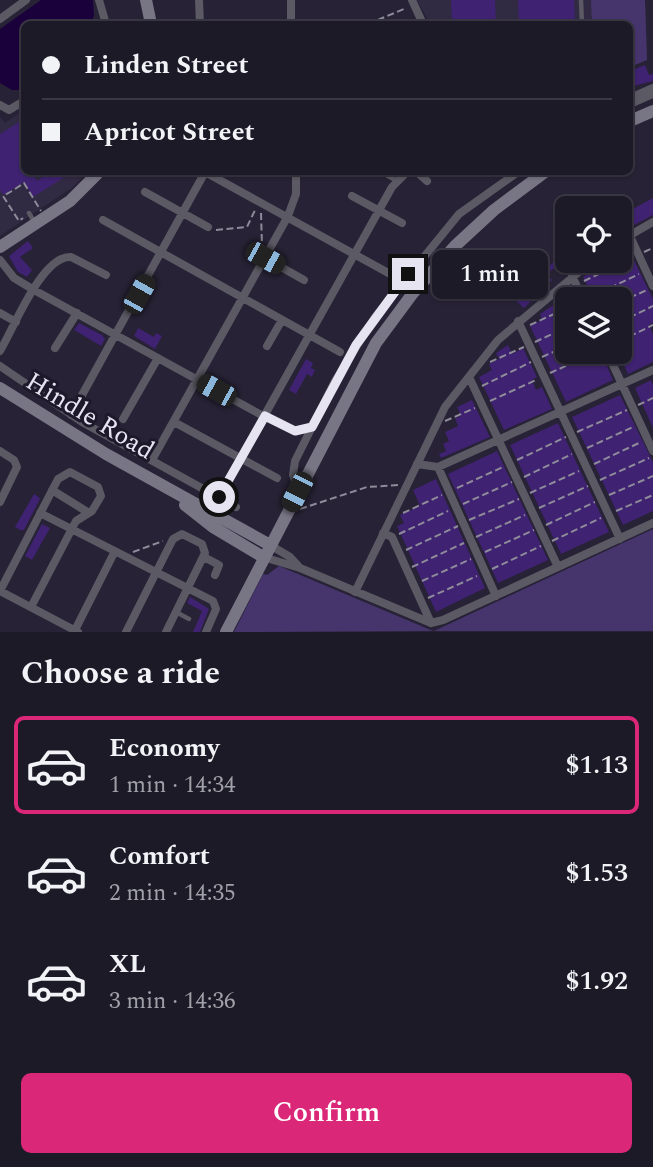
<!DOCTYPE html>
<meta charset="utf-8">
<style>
:root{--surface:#1d1a28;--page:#2a2734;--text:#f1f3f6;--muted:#a0a1a8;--line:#3b3845;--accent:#db2777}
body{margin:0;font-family:Spectral,serif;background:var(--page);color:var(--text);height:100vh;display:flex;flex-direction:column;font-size:26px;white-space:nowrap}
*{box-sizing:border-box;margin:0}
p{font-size:23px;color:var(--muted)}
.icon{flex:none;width:38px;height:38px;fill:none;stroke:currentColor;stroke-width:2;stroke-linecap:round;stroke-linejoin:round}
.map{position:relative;height:632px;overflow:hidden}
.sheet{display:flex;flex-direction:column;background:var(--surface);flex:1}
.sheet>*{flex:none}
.guide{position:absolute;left:21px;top:21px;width:612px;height:154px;border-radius:10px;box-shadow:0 2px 5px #0004,0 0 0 2px var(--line);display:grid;align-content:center;height:154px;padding:0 21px;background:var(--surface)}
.tools{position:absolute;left:555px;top:196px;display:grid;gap:14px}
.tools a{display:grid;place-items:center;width:77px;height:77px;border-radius:10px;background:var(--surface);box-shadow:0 2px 5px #0004,0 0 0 2px var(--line);font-size:35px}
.end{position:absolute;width:32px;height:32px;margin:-16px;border:9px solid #e6e4f1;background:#111;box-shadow:0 0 0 4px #111}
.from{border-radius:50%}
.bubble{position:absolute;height:49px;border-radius:10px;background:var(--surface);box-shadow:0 2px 5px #0004,0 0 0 2px var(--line);font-size:23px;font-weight:600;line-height:49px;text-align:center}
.car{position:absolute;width:21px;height:42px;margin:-21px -10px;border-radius:9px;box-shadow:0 0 5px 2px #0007;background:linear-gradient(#222 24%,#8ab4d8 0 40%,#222 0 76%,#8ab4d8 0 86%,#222 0)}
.guide b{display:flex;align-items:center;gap:24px;height:66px;font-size:26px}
.guide b+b{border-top:2px solid var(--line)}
.guide i{width:18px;height:18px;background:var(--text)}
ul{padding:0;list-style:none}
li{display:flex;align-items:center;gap:21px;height:98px;margin:0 14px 10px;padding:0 7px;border:4px solid transparent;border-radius:10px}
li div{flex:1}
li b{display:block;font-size:26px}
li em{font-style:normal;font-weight:600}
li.selected{border-color:var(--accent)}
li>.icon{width:63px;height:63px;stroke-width:1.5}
h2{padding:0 21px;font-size:32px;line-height:84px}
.button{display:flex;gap:14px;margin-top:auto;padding:14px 21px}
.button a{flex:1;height:80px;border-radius:10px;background:var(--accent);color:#fff;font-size:28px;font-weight:600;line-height:80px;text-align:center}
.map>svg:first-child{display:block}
.built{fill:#312a43}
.green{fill:#46356d}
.water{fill:#1b013c}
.building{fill:#3f2271}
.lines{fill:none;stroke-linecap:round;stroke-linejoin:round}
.path{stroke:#8e8b9a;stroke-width:2;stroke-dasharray:7 3.5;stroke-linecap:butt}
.lane{stroke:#5b5963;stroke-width:4.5}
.street{stroke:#5b5963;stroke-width:8}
.secondary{stroke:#787585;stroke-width:12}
.route{stroke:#e6e4f1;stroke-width:9}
.labels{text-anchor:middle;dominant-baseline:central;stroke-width:6;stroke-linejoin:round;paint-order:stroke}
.street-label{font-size:26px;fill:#e6e4f1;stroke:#1d192b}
</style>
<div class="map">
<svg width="653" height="632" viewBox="0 0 653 632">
<rect width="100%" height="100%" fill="#272235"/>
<path class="built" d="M 417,0 L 645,0 L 647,60 L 630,67 L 630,24 L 430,24 Z
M 24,110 L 24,172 L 87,172 L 73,187 L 0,236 L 0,117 L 5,123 Z"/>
<path class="green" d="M 591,0 L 645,0 L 647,60 L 630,67 L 630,24 L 592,24 Z
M 653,529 L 653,631 L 434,631 Z
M 279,566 L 433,631 L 234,632 L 263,574 L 267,575 Z"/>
<path class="water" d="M 41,0 L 93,0 L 94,16 L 90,24 L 24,24 L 24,90 L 12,90 L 0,83 L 0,29 Z"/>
<path class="building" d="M 451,0 L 495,0 L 496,24 L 452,21 Z
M 518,0 L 574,0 L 575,20 L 519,24 Z
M 645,65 L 649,75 L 653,74 L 653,81 L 630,87 L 630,81 L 634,79 L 630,71 Z
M 19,122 L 24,131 L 24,172 L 31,172 L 37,181 L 47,174 L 45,172 L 58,172 L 63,178 L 33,197 L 24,182 L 3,195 L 0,190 L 0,134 Z
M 653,198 L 653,215 L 634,225 L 627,212 Z
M 28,241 L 33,248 L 20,257 L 32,270 L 27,277 L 18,272 L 9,256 Z
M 567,250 L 567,261 L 578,261 L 568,268 L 563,262 L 546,274 L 552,280 L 524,308 L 513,298 Z
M 629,250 L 653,299 L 653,323 L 649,325 L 653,334 L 653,362 L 628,374 L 618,352 L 620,332 L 624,330 L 620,321 L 620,313 L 623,311 L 620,299 L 608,296 L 594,299 L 583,277 L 606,261 L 624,261 L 621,254 Z
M 570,288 L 576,299 L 567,299 L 567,352 L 570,355 L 601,352 L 613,380 L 566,402 L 530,326 L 542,320 L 540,314 L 558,302 L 557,299 Z
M 79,323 L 102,335 L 105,339 L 101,346 L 74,330 Z
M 138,328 L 154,337 L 156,333 L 162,336 L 155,349 L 134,336 Z
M 508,345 L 512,354 L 523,348 L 537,377 L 532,380 L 536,390 L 542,387 L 552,409 L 504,430 L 479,377 L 492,370 L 489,364 L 499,359 L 496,353 Z
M 306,359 L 313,363 L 311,368 L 315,370 L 312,377 L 307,374 L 296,394 L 289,390 Z
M 651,380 L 653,385 L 653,428 L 635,388 Z
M 620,395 L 653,462 L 653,511 L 623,525 L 572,417 Z
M 472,400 L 490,437 L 441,458 L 439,454 L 446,451 L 443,444 L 449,441 L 445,432 L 458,426 L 455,418 L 461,416 L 457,407 Z
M 558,423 L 609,532 L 561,554 L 510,445 Z
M 497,451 L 548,560 L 498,583 L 448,474 Z
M 436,479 L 485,588 L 436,612 L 397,526 L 404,523 L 400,515 L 420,506 L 413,490 Z
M 34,494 L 40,498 L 39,501 L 24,530 L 20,530 L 15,527 Z
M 42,524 L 50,528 L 32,560 L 25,556 Z
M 190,597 L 209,609 L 200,632 L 193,632 L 202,611 L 187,603 Z"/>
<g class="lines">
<path class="path" d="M 368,24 L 404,9
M 15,189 L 24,183 L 41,211
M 12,191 L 3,196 L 19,221 L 23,218
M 261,213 L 262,246
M 216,230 L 247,227 L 256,208
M 644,252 L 653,248
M 584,281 L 633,258
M 591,297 L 639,274
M 620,302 L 647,290
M 620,322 L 653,306
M 530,325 L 567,308
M 620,341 L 653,325
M 535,342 L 567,327
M 542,357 L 567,346
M 490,362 L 524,347
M 550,373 L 597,352
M 482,386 L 531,362
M 490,401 L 536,380
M 638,405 L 653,398
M 445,421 L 475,408
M 577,432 L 627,410
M 587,448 L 633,427
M 517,460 L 566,437
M 594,464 L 639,443
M 524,477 L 572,454
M 600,480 L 649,458
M 457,488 L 503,467
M 530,493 L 579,471
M 609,495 L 653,476
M 463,504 L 512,482
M 539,508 L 588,486
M 300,509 L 367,487 L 399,485
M 616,511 L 653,495
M 403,513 L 442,495
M 469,520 L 519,499
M 546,525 L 595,502
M 399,534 L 448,511
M 476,537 L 525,515
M 552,541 L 601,518
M 406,550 L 458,526
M 133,552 L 163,541
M 485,552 L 534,530
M 412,567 L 464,543
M 492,569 L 541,546
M 422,581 L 471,559
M 428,598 L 477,576"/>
<path class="lane" d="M 581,0 L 582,24
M 381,172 L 397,181
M 29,213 L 35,223
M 176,612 L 189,619"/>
<path class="street" d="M 99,0 L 106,24
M 199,0 L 200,24
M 291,0 L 291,24
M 412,0 L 423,24
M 0,19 L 26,0
M 630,98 L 653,88
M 630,104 L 653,94
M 0,105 L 9,110 L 24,101
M 205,172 L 392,275 L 408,274
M 417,172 L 427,181
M 145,192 L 208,227
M 352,196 L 402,223
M 103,220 L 340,352
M 629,234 L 653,286
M 620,241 L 653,222
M 265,258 L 304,280
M 0,260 L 14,278 L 34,290 L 265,417 L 295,431 L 312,427
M 572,276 L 583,299
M 0,313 L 16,322
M 518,321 L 620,539
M 267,346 L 282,320
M 55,348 L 77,313
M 0,351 C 14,328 42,255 71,257 L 106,275
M 607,352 L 653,451
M 0,366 L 82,422 L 236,507
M 469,377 L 558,567
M 71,415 L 205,172
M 123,419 L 158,358
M 174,422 L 277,478
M 0,451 L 14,460 L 17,467 L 0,502
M 152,460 L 288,216 L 296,194 L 296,172
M 417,464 L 438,467 L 653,370
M 438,467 L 496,596
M 298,489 L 293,475 L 295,461 L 335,381 L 375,317 L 459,214 L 518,172
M 52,490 L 89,513
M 219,497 L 392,187 L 407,172
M 40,513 L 213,601 L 216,609 L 206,632
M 383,533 L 392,537 L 431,623
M 270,545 L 290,557 L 300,568
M 204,557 L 219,565 L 215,575
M 263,557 L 300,568 L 431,623 L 443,620 L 653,523
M 355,592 L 445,407 L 498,340 L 592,261
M 31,607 L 76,521 L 92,511 L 101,496 L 98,487 L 70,472 L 58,479 L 0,591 L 78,632
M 74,632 L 115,551
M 126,632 L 173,539 L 182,534 L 202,544 L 205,553 L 166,632"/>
<path class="secondary" d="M 146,0 L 151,24
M 630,121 L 653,111
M 0,247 L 70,201 L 99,172
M 0,388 L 106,454 L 270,545
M 185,505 L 213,527 L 263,557
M 226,632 L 376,343 L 413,293 L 455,246 L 494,210 L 545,172"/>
</g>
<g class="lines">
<path class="route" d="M 219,497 L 265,416 L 295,431 L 312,427 L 356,345 L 408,274"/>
</g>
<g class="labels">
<g class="street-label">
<text transform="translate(90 416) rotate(31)">Hindle Road</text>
</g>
</g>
</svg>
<div class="tools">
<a><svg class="icon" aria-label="locate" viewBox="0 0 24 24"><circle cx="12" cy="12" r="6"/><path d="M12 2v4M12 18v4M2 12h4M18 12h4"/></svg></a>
<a><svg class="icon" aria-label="layers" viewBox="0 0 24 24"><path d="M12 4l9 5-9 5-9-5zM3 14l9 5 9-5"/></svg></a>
</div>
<i class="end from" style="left:219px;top:497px"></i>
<i class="end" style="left:408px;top:274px"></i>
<div class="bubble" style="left:432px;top:250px;width:116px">1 min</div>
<i class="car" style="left:265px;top:258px;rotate:119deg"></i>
<i class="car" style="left:139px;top:294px;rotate:29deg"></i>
<i class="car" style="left:216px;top:390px;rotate:299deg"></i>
<i class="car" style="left:297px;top:492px;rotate:207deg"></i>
<div class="guide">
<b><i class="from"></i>Linden Street</b>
<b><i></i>Apricot Street</b>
</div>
</div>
<section class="sheet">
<h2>Choose a ride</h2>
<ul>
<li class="selected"><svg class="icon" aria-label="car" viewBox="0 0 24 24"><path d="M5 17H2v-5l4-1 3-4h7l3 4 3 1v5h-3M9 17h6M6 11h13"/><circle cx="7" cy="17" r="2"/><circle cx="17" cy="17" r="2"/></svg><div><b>Economy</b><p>1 min · 14:34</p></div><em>$1.13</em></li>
<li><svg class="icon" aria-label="car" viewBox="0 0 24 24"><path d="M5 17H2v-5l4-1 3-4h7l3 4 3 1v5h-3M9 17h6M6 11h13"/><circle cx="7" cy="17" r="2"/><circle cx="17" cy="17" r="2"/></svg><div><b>Comfort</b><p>2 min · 14:35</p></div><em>$1.53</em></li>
<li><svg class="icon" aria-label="car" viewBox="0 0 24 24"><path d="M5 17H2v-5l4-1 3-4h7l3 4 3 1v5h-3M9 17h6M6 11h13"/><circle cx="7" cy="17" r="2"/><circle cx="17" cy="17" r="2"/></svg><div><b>XL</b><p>3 min · 14:36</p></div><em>$1.92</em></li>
</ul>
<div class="button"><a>Confirm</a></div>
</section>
